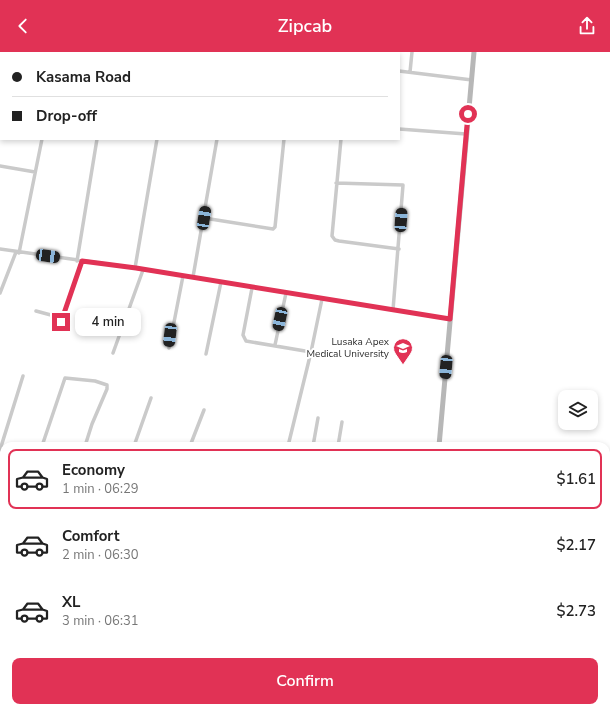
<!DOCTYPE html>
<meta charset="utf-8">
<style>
:root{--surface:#fff;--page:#f2f2f2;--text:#222;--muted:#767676;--line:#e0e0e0;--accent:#e13255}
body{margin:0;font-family:"Nunito Sans",sans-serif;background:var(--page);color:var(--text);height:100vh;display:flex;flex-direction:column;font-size:15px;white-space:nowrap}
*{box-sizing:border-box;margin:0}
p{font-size:13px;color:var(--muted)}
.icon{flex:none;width:22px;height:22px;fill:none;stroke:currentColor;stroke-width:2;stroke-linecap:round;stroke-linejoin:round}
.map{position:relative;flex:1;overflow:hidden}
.panel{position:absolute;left:0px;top:390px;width:610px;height:270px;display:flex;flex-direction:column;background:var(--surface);border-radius:12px 12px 0 0;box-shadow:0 2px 6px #0003}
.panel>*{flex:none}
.hud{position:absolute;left:0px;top:0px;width:400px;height:88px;box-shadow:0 2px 6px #0003;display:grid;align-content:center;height:88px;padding:0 12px;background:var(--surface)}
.tools{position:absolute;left:558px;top:338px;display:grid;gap:8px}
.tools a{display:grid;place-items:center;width:40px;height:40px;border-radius:8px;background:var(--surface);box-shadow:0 2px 6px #0003;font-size:20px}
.end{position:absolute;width:18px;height:18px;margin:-9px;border:5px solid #e13255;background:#fff;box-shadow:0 0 0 2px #fff}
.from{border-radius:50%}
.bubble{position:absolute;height:28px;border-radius:8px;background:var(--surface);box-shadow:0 2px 6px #0003;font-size:13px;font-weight:600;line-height:28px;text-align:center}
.car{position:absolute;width:12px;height:24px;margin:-12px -6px;border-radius:5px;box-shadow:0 0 3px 1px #0007;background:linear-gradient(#222 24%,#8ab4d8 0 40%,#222 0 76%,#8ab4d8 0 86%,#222 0)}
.hud b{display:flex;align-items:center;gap:14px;height:38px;font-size:15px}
.hud b+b{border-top:1px solid var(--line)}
.hud i{width:10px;height:10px;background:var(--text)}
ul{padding:7px 0 0;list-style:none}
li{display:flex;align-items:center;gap:12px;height:60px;margin:0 8px 6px;padding:0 4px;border:2px solid transparent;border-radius:8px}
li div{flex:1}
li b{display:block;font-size:15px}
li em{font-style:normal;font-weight:600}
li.current{border-color:var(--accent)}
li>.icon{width:36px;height:36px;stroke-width:1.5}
.primary-button{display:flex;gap:8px;margin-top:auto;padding:8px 12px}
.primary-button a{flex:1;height:46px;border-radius:8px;background:var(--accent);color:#fff;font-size:16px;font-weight:600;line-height:46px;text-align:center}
header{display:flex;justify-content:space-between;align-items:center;height:52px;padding:0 12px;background:var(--accent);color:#fff;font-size:18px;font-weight:600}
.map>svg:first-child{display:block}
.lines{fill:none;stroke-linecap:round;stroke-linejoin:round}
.street{stroke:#cacaca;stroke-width:3.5}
.secondary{stroke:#b7b7b7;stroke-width:5}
.route{stroke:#e13255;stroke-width:5}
.labels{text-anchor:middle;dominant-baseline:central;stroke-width:4;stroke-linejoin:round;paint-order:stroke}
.poi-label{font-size:10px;fill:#2d2d2d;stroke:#fff;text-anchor:end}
</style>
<header><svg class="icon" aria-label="back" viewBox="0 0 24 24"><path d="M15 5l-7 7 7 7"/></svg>Zipcab<svg class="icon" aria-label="share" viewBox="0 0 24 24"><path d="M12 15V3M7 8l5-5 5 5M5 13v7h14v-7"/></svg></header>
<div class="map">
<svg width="610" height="660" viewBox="0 0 610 660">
<rect width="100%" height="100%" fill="#fff"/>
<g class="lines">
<path class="street" d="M 50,0 L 59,1
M 252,0 L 257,1
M 105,1 L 105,0
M 231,1 L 231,0
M 289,1 L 289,0
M 350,1 L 350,0
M 399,19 L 472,28
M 410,20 L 412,0
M 0,57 L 1,57
M 399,77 L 466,82
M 341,87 L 332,184 L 335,188 L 339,189 L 399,197
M 0,114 L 35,120
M 336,131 L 403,133 L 393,258
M 204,166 L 273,177 L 275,175 L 284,87
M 0,197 L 135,216 L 450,267
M 19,201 L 42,87
M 77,209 L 97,87
M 135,216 L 157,87
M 193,225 L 217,87
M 252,236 L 243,283 L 246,289 L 311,300
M 0,241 L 16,200
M 36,259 L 62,266
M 58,279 L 82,209
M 275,293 L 286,241
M 169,296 L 183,224
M 113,301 L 143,218
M 206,302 L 221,230
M 42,394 L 65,326 L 95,329 L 107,333 L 107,337 L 92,372 L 85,394
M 134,394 L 151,346
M 190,394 L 204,358
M 288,394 L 311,300 L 322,247
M 313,394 L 318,366
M 338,394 L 342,370
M 0,398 L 23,324
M 0,409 L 4,409
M 3,422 L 4,416
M 0,616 L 4,616
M 88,660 L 89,656
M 147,660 L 148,656
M 186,660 L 187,656
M 235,660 L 236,656
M 385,660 L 385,656"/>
<path class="secondary" d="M 439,394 L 474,0
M 416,660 L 416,656"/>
</g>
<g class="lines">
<path class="route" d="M 61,270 L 82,209 L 136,216 L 450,267 L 468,62"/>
</g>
<defs>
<symbol id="university-pin" viewBox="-11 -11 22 30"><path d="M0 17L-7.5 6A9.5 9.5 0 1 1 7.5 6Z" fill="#e13255" stroke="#fff"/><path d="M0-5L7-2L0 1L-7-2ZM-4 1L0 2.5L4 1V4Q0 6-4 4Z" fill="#fff"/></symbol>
</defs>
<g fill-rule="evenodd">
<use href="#university-pin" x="392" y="285" width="22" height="30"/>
</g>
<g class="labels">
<g class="poi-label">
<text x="389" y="290">Lusaka Apex<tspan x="389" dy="12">Medical University</tspan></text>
</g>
</g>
</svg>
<div class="tools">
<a><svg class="icon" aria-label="layers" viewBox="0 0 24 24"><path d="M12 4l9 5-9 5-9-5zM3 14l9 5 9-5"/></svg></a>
</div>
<i class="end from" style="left:468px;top:62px"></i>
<i class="end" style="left:61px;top:270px"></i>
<div class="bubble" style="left:75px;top:256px;width:66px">4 min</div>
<i class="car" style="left:204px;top:166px;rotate:9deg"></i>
<i class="car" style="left:401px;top:168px;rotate:4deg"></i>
<i class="car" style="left:48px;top:204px;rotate:98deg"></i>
<i class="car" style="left:280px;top:267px;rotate:192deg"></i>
<i class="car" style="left:170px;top:283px;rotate:187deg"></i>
<i class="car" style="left:446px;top:315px;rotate:185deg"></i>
<div class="hud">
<b><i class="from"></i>Kasama Road</b>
<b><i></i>Drop-off</b>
</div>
<section class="panel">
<ul>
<li class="current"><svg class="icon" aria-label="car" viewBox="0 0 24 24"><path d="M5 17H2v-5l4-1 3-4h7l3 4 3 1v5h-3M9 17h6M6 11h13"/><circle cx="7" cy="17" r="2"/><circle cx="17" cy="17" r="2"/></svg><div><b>Economy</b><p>1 min · 06:29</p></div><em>$1.61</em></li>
<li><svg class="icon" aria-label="car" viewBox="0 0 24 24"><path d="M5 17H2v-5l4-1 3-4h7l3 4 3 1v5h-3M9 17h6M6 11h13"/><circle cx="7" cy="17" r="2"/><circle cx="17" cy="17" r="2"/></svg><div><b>Comfort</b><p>2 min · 06:30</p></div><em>$2.17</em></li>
<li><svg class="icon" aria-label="car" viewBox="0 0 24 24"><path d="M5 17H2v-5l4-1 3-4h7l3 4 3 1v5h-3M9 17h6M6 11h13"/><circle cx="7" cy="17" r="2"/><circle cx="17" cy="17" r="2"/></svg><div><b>XL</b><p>3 min · 06:31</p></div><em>$2.73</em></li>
</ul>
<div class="primary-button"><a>Confirm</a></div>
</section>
</div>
